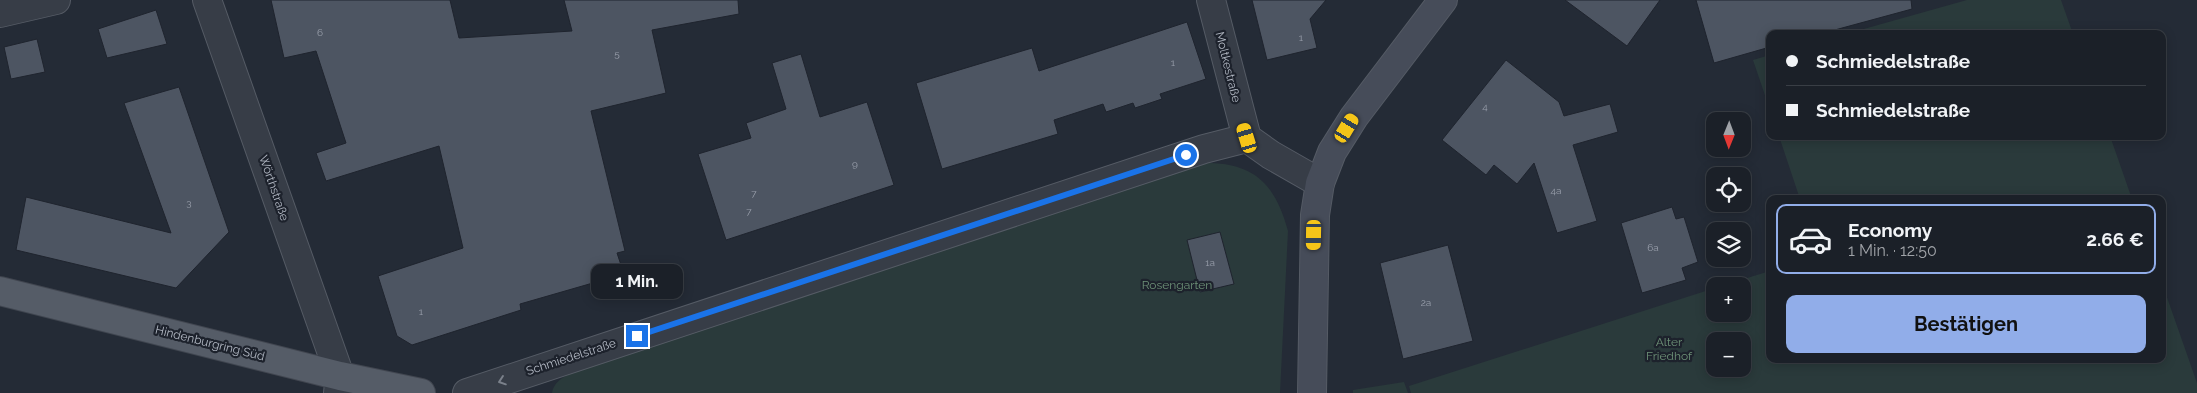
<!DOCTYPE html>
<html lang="de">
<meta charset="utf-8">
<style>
:root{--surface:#1b2028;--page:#282d34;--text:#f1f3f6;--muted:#a0a3a8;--line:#393e45;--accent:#91ade9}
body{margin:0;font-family:Raleway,sans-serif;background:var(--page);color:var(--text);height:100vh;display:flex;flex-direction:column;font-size:19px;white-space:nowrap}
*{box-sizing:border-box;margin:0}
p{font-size:16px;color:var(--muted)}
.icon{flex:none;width:28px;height:28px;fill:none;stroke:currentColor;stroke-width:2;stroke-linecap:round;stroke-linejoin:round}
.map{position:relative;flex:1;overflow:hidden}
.sheet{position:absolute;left:1766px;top:195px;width:400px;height:168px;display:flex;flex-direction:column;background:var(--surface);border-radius:10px;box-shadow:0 2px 12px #0003,0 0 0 1px var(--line)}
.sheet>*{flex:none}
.banner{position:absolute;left:1766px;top:30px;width:400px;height:110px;border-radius:10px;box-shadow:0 2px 12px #0003,0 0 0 1px var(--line);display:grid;align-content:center;height:110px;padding:0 20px;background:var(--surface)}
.needle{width:32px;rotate:181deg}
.tools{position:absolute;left:1706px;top:112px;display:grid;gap:10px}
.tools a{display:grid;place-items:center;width:45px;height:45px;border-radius:10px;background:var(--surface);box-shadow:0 2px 12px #0003,0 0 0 1px var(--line);font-size:25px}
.end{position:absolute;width:22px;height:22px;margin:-11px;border:6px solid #1a73e8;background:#fff;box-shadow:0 0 0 2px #fff}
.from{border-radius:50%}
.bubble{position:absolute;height:35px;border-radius:10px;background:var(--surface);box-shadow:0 2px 12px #0003,0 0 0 1px var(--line);font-size:16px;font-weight:700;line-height:35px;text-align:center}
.car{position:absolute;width:15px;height:30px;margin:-15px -8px;border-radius:6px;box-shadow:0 0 4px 1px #0007;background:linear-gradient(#f5c518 24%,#345 0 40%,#f5c518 0 76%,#345 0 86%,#f5c518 0)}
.banner b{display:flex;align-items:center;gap:18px;height:48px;font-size:19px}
.banner b+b{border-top:1px solid var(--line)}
.banner i{width:12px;height:12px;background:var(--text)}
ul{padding:9px 0 0;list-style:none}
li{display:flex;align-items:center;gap:15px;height:70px;margin:0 10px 8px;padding:0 10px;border:2px solid transparent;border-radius:10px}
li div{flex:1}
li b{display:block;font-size:19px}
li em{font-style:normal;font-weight:700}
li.current{border-color:var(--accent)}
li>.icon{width:45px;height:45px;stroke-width:1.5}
.action{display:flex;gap:10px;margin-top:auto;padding:10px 20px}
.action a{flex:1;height:58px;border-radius:10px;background:var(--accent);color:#111;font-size:20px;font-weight:700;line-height:58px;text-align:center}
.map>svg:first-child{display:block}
.green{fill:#2a3a3b;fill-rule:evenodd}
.building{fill:#4d5562;stroke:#1f242e}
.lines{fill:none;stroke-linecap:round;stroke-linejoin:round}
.street-casing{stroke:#555b65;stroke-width:30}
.secondary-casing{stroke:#555b65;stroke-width:30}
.primary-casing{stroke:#414650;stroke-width:30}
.street{stroke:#373d47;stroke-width:28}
.secondary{stroke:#464c59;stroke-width:28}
.primary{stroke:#555c67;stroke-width:28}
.oneway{stroke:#7b818b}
.route{stroke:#1a73e8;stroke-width:6}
.labels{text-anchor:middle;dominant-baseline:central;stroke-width:4.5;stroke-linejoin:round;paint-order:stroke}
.number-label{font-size:10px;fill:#999fab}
.street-label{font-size:12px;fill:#b2b8c3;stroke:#1d222c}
.park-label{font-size:12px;fill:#6d9177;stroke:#1d222c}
</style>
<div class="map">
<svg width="2197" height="393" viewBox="0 0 2197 393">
<rect width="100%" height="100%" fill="#242b36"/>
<path class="green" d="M 1967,0 L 2061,0 L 2073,34 L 1846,34 Z
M 1770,55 L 1770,110 L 1753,60 Z
M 1779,136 L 2110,136 L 2132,199 L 1800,199 Z
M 1209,163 C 1257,164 1276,187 1288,231 L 1280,393 L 552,393 C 555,375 579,371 594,366 L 1194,166 Z
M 1770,271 L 1770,359 L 2162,359 L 2163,286 L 2197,383 L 2197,393 L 1411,393 L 1409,386 L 1715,288 L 1715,314 L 1742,314 L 1742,286 L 1721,286 ZM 1742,341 L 1742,369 L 1715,369 L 1715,341 Z
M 1404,382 L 1408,393 L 1353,393 L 1353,390 Z"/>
<path class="building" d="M 271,0 L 450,0 L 459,38 L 572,31 L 564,0 L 738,0 L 739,14 L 652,30 L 666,93 L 591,111 L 625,251 L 617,253 L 624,274 L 520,304 L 521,310 L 412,345 L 397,336 L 378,276 L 463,248 L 439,146 L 326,181 L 316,153 L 346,143 L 316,51 L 284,58 Z
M 1252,0 L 1326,0 L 1310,19 L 1317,48 L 1267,60 Z
M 1565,0 L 1660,0 L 1627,46 Z
M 1696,0 L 1911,0 L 1912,9 L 1820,34 L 1770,34 L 1770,47 L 1714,63 Z
M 156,10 L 167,44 L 107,58 L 98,29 Z
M 1187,22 L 1206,79 L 1160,94 L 1162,99 L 1135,108 L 1133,103 L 1106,112 L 1103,104 L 1054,120 L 1058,134 L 942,169 L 916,83 L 1032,48 L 1039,71 Z
M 37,39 L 45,72 L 11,79 L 4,47 Z
M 801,54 L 820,117 L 867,102 L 894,185 L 726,240 L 698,154 L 751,138 L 746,123 L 786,109 L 772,63 Z
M 1506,60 L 1559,102 L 1564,116 L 1610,104 L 1618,132 L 1573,145 L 1597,221 L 1557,233 L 1534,163 L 1517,184 L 1494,165 L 1486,175 L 1442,140 Z
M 179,87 L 229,232 L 176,288 L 16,250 L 26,197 L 171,233 L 124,103 Z
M 1672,207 L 1676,219 L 1684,217 L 1698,262 L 1682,268 L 1686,280 L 1642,293 L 1621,223 Z
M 1220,232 L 1234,284 L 1200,292 L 1187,240 Z
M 1448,245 L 1473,341 L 1403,359 L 1380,263 Z"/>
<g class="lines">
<defs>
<path id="street" d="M 207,0 L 340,376 L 338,393
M 1211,0 L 1247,138 L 1271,155 L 1320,183
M 0,13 L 56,0
M 467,393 L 1204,149 L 1247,138"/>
<path id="secondary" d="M 1312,393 L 1315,215 L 1320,183 L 1332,152 L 1354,117 L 1443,0"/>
<path id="primary" d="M 0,291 L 340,376 L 421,393"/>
</defs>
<use href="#street" class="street-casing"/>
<use href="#secondary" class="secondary-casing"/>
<use href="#primary" class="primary-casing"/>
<use href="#street" class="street"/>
<use href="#secondary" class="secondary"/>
<use href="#primary" class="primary"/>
</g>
<defs><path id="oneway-chevron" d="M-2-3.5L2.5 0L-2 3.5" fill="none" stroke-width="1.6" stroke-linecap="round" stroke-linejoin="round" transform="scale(1.25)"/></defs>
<use class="oneway" href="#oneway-chevron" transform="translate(502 381) rotate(161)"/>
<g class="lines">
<path class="route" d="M 637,336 L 1186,155"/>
</g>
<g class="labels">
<g class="number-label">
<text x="320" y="32">6</text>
<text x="1301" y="37">1</text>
<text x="617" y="53">5</text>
<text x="1173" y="62">1</text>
<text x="1485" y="106">4</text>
<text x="855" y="163">9</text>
<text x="1556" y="190">4a</text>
<text x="754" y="193">7</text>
<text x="189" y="202">3</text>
<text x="749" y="211">7</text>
<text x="1653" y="247">6a</text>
<text x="1210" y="262">1a</text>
<text x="1426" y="302">2a</text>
<text x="421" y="311">1</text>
</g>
<g class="street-label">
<text transform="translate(1228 67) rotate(76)">Moltkestraße</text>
<text transform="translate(274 188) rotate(71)">Wörthstraße</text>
<text transform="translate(210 343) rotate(14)">Hindenburgring Süd</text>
<text transform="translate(571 357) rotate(-18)">Schmiedelstraße</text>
</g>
<g class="park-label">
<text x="1177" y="285">Rosengarten</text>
<text x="1669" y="342">Alter<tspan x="1669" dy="14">Friedhof</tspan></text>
</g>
</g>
</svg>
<div class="tools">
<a><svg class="needle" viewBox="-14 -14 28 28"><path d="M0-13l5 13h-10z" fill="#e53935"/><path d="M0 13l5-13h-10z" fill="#a0a3a8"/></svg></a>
<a><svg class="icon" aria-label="locate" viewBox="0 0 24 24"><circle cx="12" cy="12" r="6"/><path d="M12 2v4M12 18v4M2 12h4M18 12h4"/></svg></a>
<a><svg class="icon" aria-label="layers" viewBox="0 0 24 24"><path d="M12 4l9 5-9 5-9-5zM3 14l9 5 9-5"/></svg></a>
<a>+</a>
<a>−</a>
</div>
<i class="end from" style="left:1186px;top:155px"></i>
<i class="end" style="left:637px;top:336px"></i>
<div class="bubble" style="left:591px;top:264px;width:92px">1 Min.</div>
<i class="car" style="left:1347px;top:128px;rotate:31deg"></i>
<i class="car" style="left:1247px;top:138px;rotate:343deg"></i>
<i class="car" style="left:1314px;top:235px;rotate:181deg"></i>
<div class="banner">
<b><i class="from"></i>Schmiedelstraße</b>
<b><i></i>Schmiedelstraße</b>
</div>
<section class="sheet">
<ul>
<li class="current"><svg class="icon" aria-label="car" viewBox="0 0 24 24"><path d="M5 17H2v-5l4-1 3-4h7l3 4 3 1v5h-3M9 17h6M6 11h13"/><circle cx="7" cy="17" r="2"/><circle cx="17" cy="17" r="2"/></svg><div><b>Economy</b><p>1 Min. · 12:50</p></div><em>2.66 €</em></li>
</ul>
<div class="action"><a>Bestätigen</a></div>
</section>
</div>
